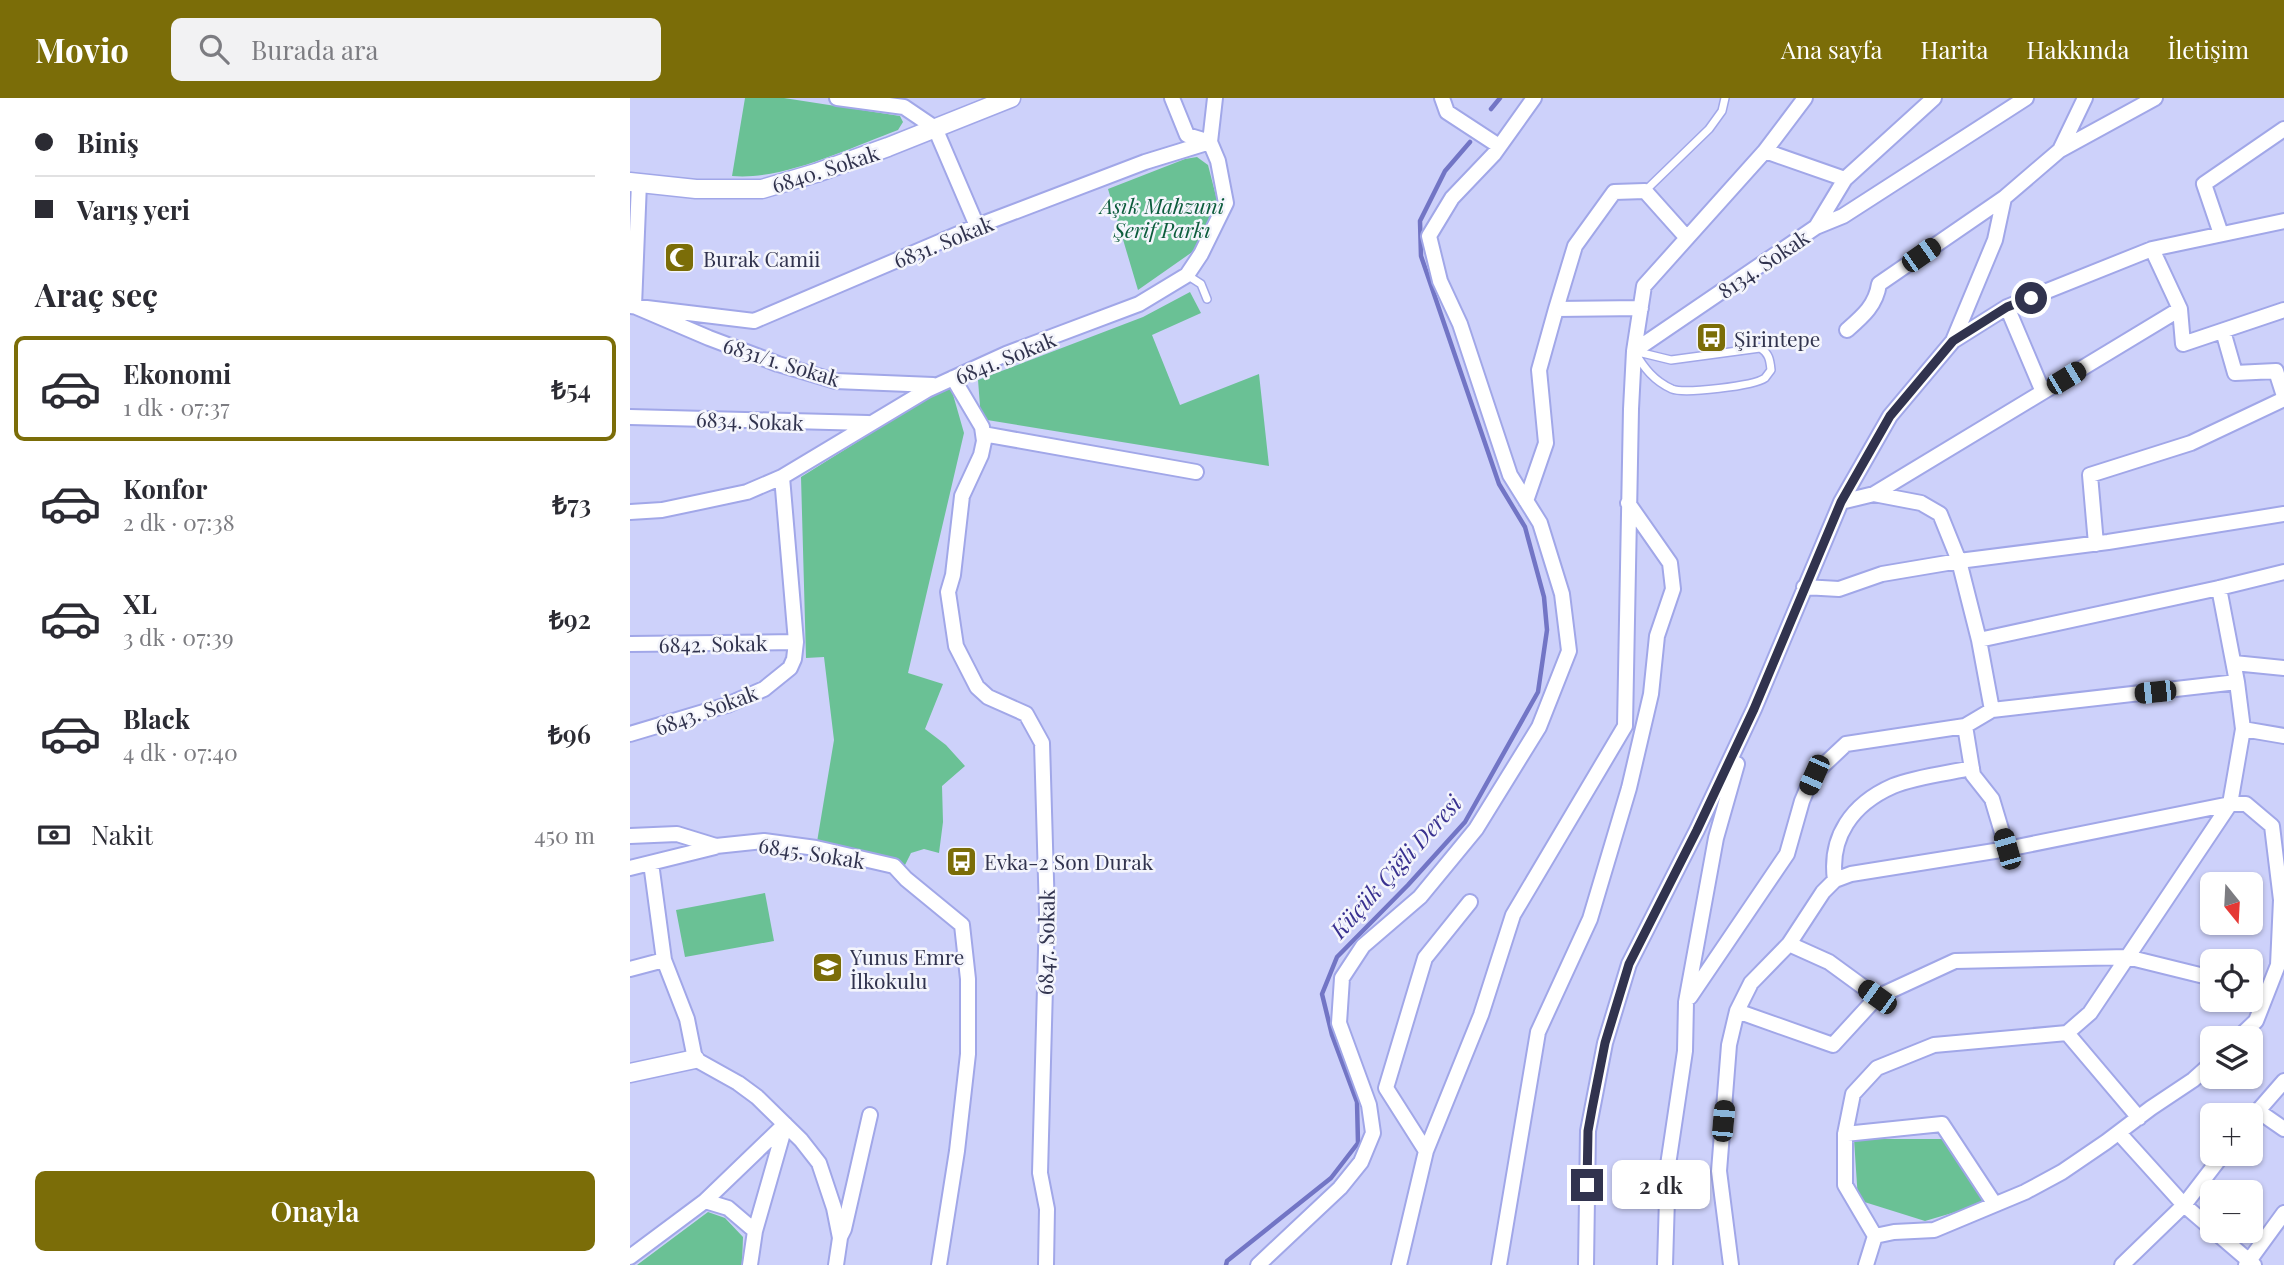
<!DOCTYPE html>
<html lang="tr">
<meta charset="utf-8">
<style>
:root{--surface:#fff;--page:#f2f2f3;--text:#2b2b33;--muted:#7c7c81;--line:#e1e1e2;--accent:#7b6d08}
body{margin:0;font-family:"Playfair Display",serif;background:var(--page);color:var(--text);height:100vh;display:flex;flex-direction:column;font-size:26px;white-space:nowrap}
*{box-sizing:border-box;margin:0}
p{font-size:23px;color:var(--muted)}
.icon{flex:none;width:38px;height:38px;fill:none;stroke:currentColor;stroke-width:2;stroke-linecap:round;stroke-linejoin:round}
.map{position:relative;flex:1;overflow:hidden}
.panel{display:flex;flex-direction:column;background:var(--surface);width:630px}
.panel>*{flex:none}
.banner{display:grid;align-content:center;height:154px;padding:0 35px;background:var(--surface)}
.needle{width:46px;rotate:162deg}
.controls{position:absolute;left:1570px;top:774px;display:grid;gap:14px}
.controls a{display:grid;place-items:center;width:63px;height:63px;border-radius:10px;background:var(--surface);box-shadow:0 2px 5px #0004;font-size:35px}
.end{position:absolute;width:32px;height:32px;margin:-16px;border:9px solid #31334e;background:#fff;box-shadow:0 0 0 4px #fff}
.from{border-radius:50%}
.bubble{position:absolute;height:49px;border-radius:10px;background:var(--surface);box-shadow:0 2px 5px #0004;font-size:23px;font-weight:600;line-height:49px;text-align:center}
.car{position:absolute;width:21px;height:42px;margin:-21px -10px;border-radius:9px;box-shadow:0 0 5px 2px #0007;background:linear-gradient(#222 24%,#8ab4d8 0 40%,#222 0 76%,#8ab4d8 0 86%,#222 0)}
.banner b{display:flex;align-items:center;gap:24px;height:66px;font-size:26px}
.banner b+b{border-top:2px solid var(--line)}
.banner i{width:18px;height:18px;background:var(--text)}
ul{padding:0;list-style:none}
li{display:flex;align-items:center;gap:21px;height:105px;margin:0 14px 10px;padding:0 21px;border:4px solid transparent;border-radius:10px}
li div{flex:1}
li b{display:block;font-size:26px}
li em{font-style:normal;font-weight:600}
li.selected{border-color:var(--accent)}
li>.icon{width:63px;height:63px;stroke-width:1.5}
h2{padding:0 35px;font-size:32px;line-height:84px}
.pay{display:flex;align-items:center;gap:18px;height:77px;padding:0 35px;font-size:26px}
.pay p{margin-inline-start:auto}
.action{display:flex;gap:14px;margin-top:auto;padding:14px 35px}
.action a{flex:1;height:80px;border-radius:10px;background:var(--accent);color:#fff;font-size:28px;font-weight:600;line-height:80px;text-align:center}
header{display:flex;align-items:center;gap:42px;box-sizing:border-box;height:98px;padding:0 35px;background:var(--accent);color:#fff}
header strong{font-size:33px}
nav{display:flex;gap:38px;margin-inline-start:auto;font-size:24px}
.search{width:490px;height:63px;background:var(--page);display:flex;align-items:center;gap:18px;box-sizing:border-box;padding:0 24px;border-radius:10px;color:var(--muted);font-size:26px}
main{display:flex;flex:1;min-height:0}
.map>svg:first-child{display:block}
.green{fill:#6ac195}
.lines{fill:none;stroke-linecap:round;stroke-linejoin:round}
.stream{stroke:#7275c5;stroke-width:4.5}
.service-casing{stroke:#a1a7e8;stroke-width:10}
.minor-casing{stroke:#a1a7e8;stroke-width:18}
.tertiary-casing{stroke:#a1a7e8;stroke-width:21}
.service{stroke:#fff;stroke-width:7}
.minor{stroke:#fff;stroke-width:14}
.tertiary{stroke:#fff;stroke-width:18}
.route{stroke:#31334e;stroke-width:9}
.labels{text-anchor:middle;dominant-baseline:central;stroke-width:5;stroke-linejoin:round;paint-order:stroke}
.street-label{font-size:21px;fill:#31334e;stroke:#f4f5fc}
.park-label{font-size:21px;font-style:italic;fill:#0c5c3c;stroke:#f4f5fc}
.poi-label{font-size:21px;fill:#31334e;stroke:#f4f5fc;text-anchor:start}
.water-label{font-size:23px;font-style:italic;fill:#393190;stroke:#f4f5fc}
</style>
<header>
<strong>Movio</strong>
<div class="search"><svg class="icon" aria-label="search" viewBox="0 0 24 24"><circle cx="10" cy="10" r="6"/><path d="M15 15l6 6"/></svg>Burada ara</div>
<nav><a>Ana sayfa</a><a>Harita</a><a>Hakkında</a><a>İletişim</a></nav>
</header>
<main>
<section class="panel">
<div class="banner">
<b><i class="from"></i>Biniş</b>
<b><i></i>Varış yeri</b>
</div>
<h2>Araç seç</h2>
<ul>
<li class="selected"><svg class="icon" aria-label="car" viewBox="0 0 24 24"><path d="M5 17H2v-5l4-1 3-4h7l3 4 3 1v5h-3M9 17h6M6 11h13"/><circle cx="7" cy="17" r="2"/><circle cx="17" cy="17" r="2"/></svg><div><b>Ekonomi</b><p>1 dk · 07:37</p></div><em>₺54</em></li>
<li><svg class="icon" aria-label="car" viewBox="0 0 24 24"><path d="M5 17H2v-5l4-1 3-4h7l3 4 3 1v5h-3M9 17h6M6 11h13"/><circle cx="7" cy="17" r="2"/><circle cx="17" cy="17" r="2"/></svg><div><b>Konfor</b><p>2 dk · 07:38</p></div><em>₺73</em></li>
<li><svg class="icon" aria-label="car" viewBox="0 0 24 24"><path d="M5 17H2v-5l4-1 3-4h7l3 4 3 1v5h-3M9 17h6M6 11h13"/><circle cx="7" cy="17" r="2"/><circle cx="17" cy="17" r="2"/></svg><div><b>XL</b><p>3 dk · 07:39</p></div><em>₺92</em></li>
<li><svg class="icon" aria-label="car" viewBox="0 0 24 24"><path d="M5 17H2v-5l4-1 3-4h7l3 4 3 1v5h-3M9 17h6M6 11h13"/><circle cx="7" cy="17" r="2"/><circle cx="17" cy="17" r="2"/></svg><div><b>Black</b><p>4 dk · 07:40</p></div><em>₺96</em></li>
</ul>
<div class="pay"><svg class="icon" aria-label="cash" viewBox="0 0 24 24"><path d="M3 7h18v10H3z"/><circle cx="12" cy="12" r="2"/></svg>Nakit<p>450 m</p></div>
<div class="action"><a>Onayla</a></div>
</section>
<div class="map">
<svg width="1654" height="1167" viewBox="0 0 1654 1167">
<rect width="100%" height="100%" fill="#cdd1fa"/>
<path class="green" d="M 115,0 L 154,0 L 270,18 L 273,24 L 268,32 C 222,49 152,83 102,78 Z
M 567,59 L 578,67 L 588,106 L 568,150 L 508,192 L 478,91 L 555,61 Z
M 560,194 L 571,215 L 522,237 L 550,307 L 629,276 L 639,368 L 351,321 L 348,282 L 513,219 Z
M 320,286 L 334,335 L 278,575 L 313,586 L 295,631 L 316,647 L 335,668 L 312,688 L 313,724 L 309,755 L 294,751 L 281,755 L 275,767 L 276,781 L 264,768 L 186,750 L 204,642 L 194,559 L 176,560 L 171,379 Z
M 135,795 L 144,843 L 55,859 L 46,812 Z
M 1224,1041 L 1316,1041 L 1356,1105 L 1295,1123 L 1228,1102 Z
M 78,1114 L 95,1120 L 113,1139 L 112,1167 L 7,1167 Z"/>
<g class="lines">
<path class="stream" d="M 861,11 L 870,0
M 596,1167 L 597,1163 L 701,1080 L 728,1045 L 727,1004 L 702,937 L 692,896 L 707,859 L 778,787 L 835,724 L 908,594 L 917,532 L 914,499 L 895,429 L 869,386 L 791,158 L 790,123 L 815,73 L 840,44"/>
<defs>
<path id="service" d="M 1015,93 L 1079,31 L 1092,13 L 1095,0
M 557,177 L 571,186 L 577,201
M 1130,250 C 1139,255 1140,262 1141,272 C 1141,272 1135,280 1135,280 C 1124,288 1054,296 1042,291 C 1024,283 1014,270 1004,253 L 1041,262 Z"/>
<path id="minor" d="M 207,0 L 274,9 L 305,30 L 347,128
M 812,0 L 817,14 L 869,48
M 1430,52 L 1525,0
M 1135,53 L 1215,81
M 9,85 L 4,208 L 79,240 L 148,266 L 205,283 L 303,287
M 1186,129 L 1213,118 L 1396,0
M 1591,136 L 1574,86 L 1654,31
M 1522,151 L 1550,211 L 1553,246 L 1654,212
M 0,208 L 124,223 L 347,128 L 515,64 L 580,44 L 585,0
M 1377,209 L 1413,294
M 926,211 L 1011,210
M 1217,232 C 1233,218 1246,207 1249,186 L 1374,100
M 1593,233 L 1605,275 L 1646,273 L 1654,298
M 1323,243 L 1365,142 L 1374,100 L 1430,52 L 1455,0
M 1004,253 L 1186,129 L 1215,81 L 1304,0
M 323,280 L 352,329 L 354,343 L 351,357 L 332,398 L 323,477 L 318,494 L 326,548 L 347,589 L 358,599 L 396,616 L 412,645 L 417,815 L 410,1075 L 417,1111 L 416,1167
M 0,319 L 238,325
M 353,336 L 566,374
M 1244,396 L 1550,211
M 896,403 L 916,345 L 909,272 L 926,211 L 945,148 L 984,94 L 1015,93 L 1057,140
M 1211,404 L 1244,396 L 1291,405 L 1310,416 L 1329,463 L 1349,542
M 0,414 L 32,412 L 117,394 L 152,379 L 297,292 L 376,256 L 509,206 L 557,177 L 571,156 L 596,105 L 588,63 L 580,44 L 557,37 L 542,0
M 1466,446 L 1460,377 L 1561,345 L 1654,301
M 1174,489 L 1209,491 L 1252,476 L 1329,463 L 1478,444 L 1654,416
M 0,546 L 166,544
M 1604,565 L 1654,570
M 1362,612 L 1607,584
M 1613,631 L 1654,638
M 0,636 L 97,607 L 134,591 L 160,570 L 164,561 L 166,544 L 152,379
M 0,738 L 47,736 L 86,748 L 134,743 L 186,750 L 264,768 L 276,781 L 332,827 L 338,881 L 338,956 L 327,1053 L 309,1167
M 1377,751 L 1600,706 L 1616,706 L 1642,728 L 1651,802 L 1648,867 L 1626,923 L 1608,940
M 21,765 L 34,862 L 57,921 L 65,961 L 108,985 L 127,999 L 171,1042 L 189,1065 L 204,1110 L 210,1140 L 206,1167
M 0,770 L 85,749
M 1205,782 C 1199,739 1222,706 1263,688 C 1284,679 1318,675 1342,670
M 1159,846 L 1199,864 L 1247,899
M 0,871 L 34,862
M 1620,891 L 1637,895
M 1060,899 L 1157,756 L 1172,703 L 1183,677 L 1216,646 L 1335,628
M 1107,913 L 1203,947 L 1247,899 L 1325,863 L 1497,859 L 1582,880
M 1437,935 L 1509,1020
M 1628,1013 L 1654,1031
M 1620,1022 L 1654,983
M 1489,1035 L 1554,1107 L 1582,1131
M 1215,1036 L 1312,1026 L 1364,1105
M 796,1053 L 756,990 L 795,860 L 840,804
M 75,1103 L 155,1026
M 1583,1132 L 1624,1167
M 125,1133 L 155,1028
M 1245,1138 L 1264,1134 L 1304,1132 L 1395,1094 L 1432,1074 L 1476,1044 L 1521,1010 L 1563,982 L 1582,965
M 210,1139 L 214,1131 L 240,1017
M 0,1159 L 75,1103 L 98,1110 L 125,1133 L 120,1167
M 628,1167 L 710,1090 L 731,1064 L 743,1035 L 739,1007 L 709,925 L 712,880 L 733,848 L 790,799 L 846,731 L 909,629 L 939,553 L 932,496 L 910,425 L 880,377 L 830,226 L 810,183 L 799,138 L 822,100 L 864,56 L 904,0
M 769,1167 L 796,1053 L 851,917 L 883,817 L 995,628 L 1001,311 L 1004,253 L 1014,188 L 1135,53 L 1175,0
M 869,1167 L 908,934 L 960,821 L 999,690 L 1021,596 L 1027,538 L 1043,491 L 1040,465 L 998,405
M 956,1167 L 958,1033 L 975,945 L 999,866 L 1067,732 L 1124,611 L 1211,404 L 1260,318 L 1323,243 L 1377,209 L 1522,151 L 1654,123
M 1035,1167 L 1038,1067 L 1055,953 L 1056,904 L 1086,740 L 1107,666
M 1101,1167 L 1089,1073 L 1099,947 L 1107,913 L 1121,885 L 1159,846 L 1193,794 L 1205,782 L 1221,776 L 1377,751 L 1362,701 L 1343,677 L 1335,628 L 1362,612 L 1349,542 L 1589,490 L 1654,474
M 1236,1167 L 1245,1138 L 1215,1087 L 1215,1036 L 1223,996 L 1247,970 L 1304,947 L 1437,935 L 1460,915 L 1600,706 L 1613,631 L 1607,584 L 1589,490
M 1492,1167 L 1554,1107 L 1594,1055
M 1616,1167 L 1654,1115"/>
<path id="tertiary" d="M 0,84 L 66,91 L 132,91 L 186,75 L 258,49 L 381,0
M 0,975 L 65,961"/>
</defs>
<use href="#service" class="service-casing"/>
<use href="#minor" class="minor-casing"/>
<use href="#tertiary" class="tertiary-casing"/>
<use href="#service" class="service"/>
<use href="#minor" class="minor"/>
<use href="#tertiary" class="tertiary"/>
</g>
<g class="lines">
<path class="route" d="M 957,1087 L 958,1033 L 962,1011 L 975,945 L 999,866 L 1067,732 L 1124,611 L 1211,404 L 1260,318 L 1323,243 L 1377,209 L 1401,200"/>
</g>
<defs>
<symbol id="mosque-square" viewBox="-11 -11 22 22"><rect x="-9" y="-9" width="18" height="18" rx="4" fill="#7b6d08" stroke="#f4f5fc"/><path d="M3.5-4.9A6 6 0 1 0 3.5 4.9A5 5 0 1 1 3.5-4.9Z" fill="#fff"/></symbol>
<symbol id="bus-square" viewBox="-11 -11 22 22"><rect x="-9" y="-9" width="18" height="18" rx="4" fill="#7b6d08" stroke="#f4f5fc"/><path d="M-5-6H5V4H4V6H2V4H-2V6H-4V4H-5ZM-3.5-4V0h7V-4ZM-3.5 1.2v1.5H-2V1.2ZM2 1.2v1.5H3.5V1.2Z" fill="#fff"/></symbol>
<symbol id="school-square" viewBox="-11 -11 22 22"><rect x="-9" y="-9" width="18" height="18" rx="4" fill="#7b6d08" stroke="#f4f5fc"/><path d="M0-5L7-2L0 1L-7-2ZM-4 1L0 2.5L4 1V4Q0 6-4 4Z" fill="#fff"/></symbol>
</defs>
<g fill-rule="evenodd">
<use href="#mosque-square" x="32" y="142" width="35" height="35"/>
<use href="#bus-square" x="1064" y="222" width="35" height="35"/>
<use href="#bus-square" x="314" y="746" width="35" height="35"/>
<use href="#school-square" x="180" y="852" width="35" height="35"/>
</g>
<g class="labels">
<g class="street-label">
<text transform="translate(195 70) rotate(-18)">6840. Sokak</text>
<text transform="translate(313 143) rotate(-22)">6831. Sokak</text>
<text transform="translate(1133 165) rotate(-34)">8134. Sokak</text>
<text transform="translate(375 259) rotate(-22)">6841. Sokak</text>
<text transform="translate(152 263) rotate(17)">6831/1. Sokak</text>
<text transform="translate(120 322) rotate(2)">6834. Sokak</text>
<text transform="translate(83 545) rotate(-1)">6842. Sokak</text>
<text transform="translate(76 611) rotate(-20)">6843. Sokak</text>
<text transform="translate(182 754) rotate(9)">6845. Sokak</text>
<text transform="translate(415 844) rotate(-89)">6847. Sokak</text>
</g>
<g class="park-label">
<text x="532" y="107">Aşık Mahzuni<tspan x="532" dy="24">Şerif Parkı</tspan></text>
</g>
<g class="poi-label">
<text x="73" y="160">Burak Camii</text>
<text x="1104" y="240">Şirintepe</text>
<text x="354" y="763">Evka-2 Son Durak</text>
<text x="220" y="858">Yunus Emre<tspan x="220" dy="24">İlkokulu</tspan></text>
</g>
<g class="water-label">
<text transform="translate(765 768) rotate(-48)">Küçük Çiğli Deresi</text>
</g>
</g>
</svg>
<div class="controls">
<a><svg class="needle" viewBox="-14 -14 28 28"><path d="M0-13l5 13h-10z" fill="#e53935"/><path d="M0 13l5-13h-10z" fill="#7c7c81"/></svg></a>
<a><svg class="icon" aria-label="locate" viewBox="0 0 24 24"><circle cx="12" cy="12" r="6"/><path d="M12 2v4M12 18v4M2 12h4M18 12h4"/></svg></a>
<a><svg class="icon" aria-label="layers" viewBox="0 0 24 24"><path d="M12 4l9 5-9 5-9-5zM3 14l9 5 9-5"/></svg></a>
<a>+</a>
<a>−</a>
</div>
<i class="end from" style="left:1401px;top:200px"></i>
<i class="end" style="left:957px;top:1087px"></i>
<div class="bubble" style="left:982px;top:1062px;width:98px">2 dk</div>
<i class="car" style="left:1291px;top:157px;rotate:55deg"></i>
<i class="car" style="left:1436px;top:280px;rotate:59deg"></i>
<i class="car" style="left:1525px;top:594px;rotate:264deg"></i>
<i class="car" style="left:1184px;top:677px;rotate:204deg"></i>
<i class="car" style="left:1377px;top:751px;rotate:344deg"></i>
<i class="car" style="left:1247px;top:899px;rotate:306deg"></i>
<i class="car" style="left:1093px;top:1023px;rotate:5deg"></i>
</div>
</main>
